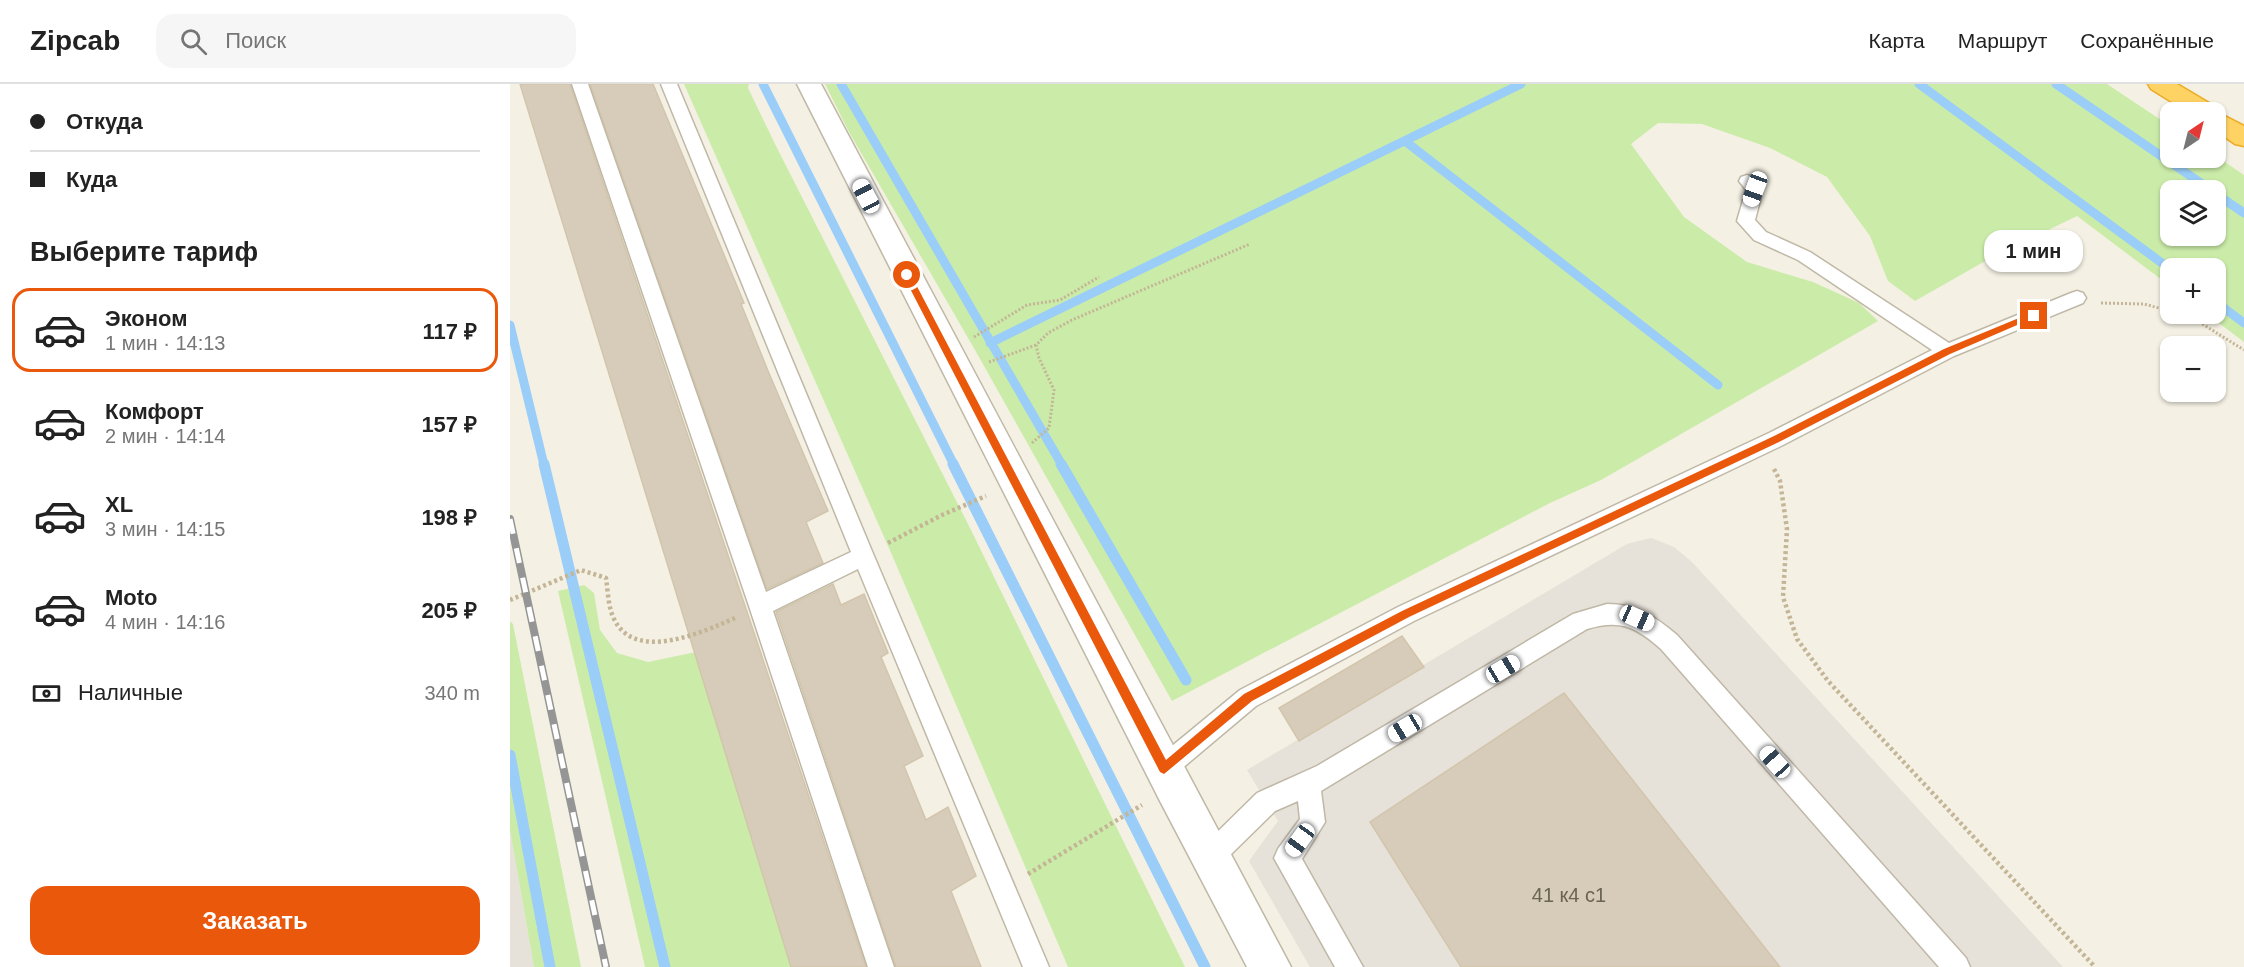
<!DOCTYPE html>
<html lang="ru">
<meta charset="utf-8">
<style>
:root{--surface:#fff;--page:#f6f6f6;--text:#222;--muted:#767676;--line:#e0e0e0;--accent:#ea580c}
body{margin:0;font-family:Helvetica,sans-serif;background:var(--page);color:var(--text);height:100vh;display:flex;flex-direction:column;font-size:22px;white-space:nowrap}
*{box-sizing:border-box;margin:0}
p{font-size:20px;color:var(--muted)}
.icon{flex:none;width:33px;height:33px;fill:none;stroke:currentColor;stroke-width:2;stroke-linecap:round;stroke-linejoin:round}
.map{position:relative;flex:1;overflow:hidden}
.sheet{display:flex;flex-direction:column;background:var(--surface);width:510px}
.sheet>*{flex:none}
.banner{display:grid;align-content:center;height:132px;padding:0 30px;background:var(--surface)}
.needle{width:39px;rotate:35deg}
.tools{position:absolute;left:1650px;top:18px;display:grid;gap:12px}
.tools a{display:grid;place-items:center;width:66px;height:66px;border-radius:12px;background:var(--surface);box-shadow:0 2px 4px #0004;font-size:30px}
.end{position:absolute;width:27px;height:27px;margin:-14px;border:8px solid #ea580c;background:#fff;box-shadow:0 0 0 3px #fff}
.from{border-radius:50%}
.bubble{position:absolute;height:42px;border-radius:18px;background:var(--surface);box-shadow:0 2px 4px #0004;font-size:20px;font-weight:800;line-height:42px;text-align:center}
.car{position:absolute;width:18px;height:36px;margin:-18px -9px;border-radius:8px;box-shadow:0 0 4px 2px #0007;background:linear-gradient(#fff 24%,#345 0 40%,#fff 0 76%,#345 0 86%,#fff 0)}
.banner b{display:flex;align-items:center;gap:21px;height:57px;font-size:22px}
.banner b+b{border-top:2px solid var(--line)}
.banner i{width:15px;height:15px;background:var(--text)}
ul{padding:0;list-style:none}
li{display:flex;align-items:center;gap:18px;height:84px;margin:0 12px 9px;padding:0 18px;border:3px solid transparent;border-radius:18px}
li div{flex:1}
li b{display:block;font-size:22px}
li em{font-style:normal;font-weight:800}
li.selected{border-color:var(--accent)}
li>.icon{width:54px;height:54px;stroke-width:1.5}
h2{padding:0 30px;font-size:27px;line-height:72px}
.pay{display:flex;align-items:center;gap:15px;height:66px;padding:0 30px;font-size:22px}
.pay p{margin-inline-start:auto}
.cta{display:flex;gap:12px;margin-top:auto;padding:12px 30px}
.cta a{flex:1;height:69px;border-radius:18px;background:var(--accent);color:#fff;font-size:24px;font-weight:800;line-height:69px;text-align:center}
header{display:flex;align-items:center;gap:36px;box-sizing:border-box;height:84px;padding:0 30px;background:var(--surface);border-bottom:2px solid var(--line)}
header strong{font-size:28px}
nav{display:flex;gap:33px;margin-inline-start:auto;font-size:21px}
.search{width:420px;height:54px;background:var(--page);display:flex;align-items:center;gap:15px;box-sizing:border-box;padding:0 21px;border-radius:18px;color:var(--muted);font-size:22px}
main{display:flex;flex:1;min-height:0}
.map>svg:first-child{display:block}
.industrial{fill:#e6e1d9}
.green{fill:#cbeca9;fill-rule:evenodd}
.lines{fill:none;stroke-linecap:round;stroke-linejoin:round}
.stream-far1{stroke:#9acdf7;stroke-width:9}
.stream{stroke:#9acdf7;stroke-width:11}
.building{fill:#d7ccb9;stroke:#d2c5ab;stroke-width:1.5}
.lane-casing{stroke:#c0b8a6;stroke-width:3}
.street-casing{stroke:#c0b8a6;stroke-width:3}
.highway-casing{stroke:#ecac26;stroke-width:3}
.path-far1{stroke:#c3b596;stroke-width:3;stroke-dasharray:2 2;stroke-linecap:butt}
.path{stroke:#c3b596;stroke-width:4.5;stroke-dasharray:3 3;stroke-linecap:butt}
.lane{fill:#fff;fill-rule:evenodd}
.street{fill:#fff;fill-rule:evenodd}
.highway{fill:#ffd264;fill-rule:evenodd}
.rail-casing{stroke:#959595;stroke-width:8}
.rail{stroke:#fff;stroke-width:5;stroke-dasharray:15;stroke-linecap:butt}
.route{fill:#ea580c}
.labels{text-anchor:middle;dominant-baseline:central;stroke-width:4.5;stroke-linejoin:round;paint-order:stroke}
.near-number-label{font-size:20px;fill:#6b6354}
</style>
<header>
<strong>Zipcab</strong>
<div class="search"><svg class="icon" aria-label="search" viewBox="0 0 24 24"><circle cx="10" cy="10" r="6"/><path d="M15 15l6 6"/></svg>Поиск</div>
<nav><a>Карта</a><a>Маршрут</a><a>Сохранённые</a></nav>
</header>
<main>
<section class="sheet">
<div class="banner">
<b><i class="from"></i>Откуда</b>
<b><i></i>Куда</b>
</div>
<h2>Выберите тариф</h2>
<ul>
<li class="selected"><svg class="icon" aria-label="car" viewBox="0 0 24 24"><path d="M5 17H2v-5l4-1 3-4h7l3 4 3 1v5h-3M9 17h6M6 11h13"/><circle cx="7" cy="17" r="2"/><circle cx="17" cy="17" r="2"/></svg><div><b>Эконом</b><p>1 мин · 14:13</p></div><em>117 ₽</em></li>
<li><svg class="icon" aria-label="car" viewBox="0 0 24 24"><path d="M5 17H2v-5l4-1 3-4h7l3 4 3 1v5h-3M9 17h6M6 11h13"/><circle cx="7" cy="17" r="2"/><circle cx="17" cy="17" r="2"/></svg><div><b>Комфорт</b><p>2 мин · 14:14</p></div><em>157 ₽</em></li>
<li><svg class="icon" aria-label="car" viewBox="0 0 24 24"><path d="M5 17H2v-5l4-1 3-4h7l3 4 3 1v5h-3M9 17h6M6 11h13"/><circle cx="7" cy="17" r="2"/><circle cx="17" cy="17" r="2"/></svg><div><b>XL</b><p>3 мин · 14:15</p></div><em>198 ₽</em></li>
<li><svg class="icon" aria-label="car" viewBox="0 0 24 24"><path d="M5 17H2v-5l4-1 3-4h7l3 4 3 1v5h-3M9 17h6M6 11h13"/><circle cx="7" cy="17" r="2"/><circle cx="17" cy="17" r="2"/></svg><div><b>Moto</b><p>4 мин · 14:16</p></div><em>205 ₽</em></li>
</ul>
<div class="pay"><svg class="icon" aria-label="cash" viewBox="0 0 24 24"><path d="M3 7h18v10H3z"/><circle cx="12" cy="12" r="2"/></svg>Наличные<p>340 m</p></div>
<div class="cta"><a>Заказать</a></div>
</section>
<div class="map">
<svg width="1734" height="883" viewBox="0 0 1734 883">
<rect width="100%" height="100%" fill="#f4f0e4"/>
<path class="industrial" d="M 1141,454 L 1164,463 L 1182,478 L 1553,883 L 800,883 L 739,777 L 768,737 L 737,686 L 1117,460 Z
M 0,746 L 24,883 L 0,883 Z"/>
<path class="green" d="M 174,0 L 239,0 L 238,4 L 266,62 L 460,444 L 675,883 L 558,883 L 382,471 Z
M 315,0 L 1597,0 L 1660,42 L 1660,74 L 1706,74 L 1706,72 L 1734,91 L 1734,258 L 1697,230 L 1706,230 L 1706,184 L 1660,184 L 1660,202 L 1567,132 L 1477,176 L 1405,217 L 1378,197 L 1360,152 L 1317,93 L 1260,64 L 1192,40 L 1148,39 L 1121,60 L 1174,133 L 1237,178 L 1303,198 L 1349,219 L 1368,237 L 1091,396 L 1040,419 L 662,617 L 465,266 L 339,48 ZM 1660,106 L 1706,106 L 1706,152 L 1660,152 Z
M 74,501 L 84,509 L 90,546 L 107,569 L 138,578 L 186,568 L 281,883 L 135,883 L 48,507 Z
M 0,537 L 3,540 L 71,883 L 24,883 L 0,746 Z"/>
<g class="lines">
<path class="stream-far1" d="M 253,0 L 444,381
M 331,0 L 552,381
M 1409,0 L 1660,185
M 1546,0 L 1701,106
M 895,57 L 1208,301
M 1706,110 L 1734,129
M 1706,218 L 1734,239
M 0,241 L 34,381
M 480,259 L 1011,0"/>
<path class="stream" d="M 34,380 L 155,883
M 443,380 L 695,883
M 551,380 L 676,596
M 0,671 L 40,883"/>
</g>
<path class="building" d="M 10,0 L 60,0 L 356,883 L 281,883 Z
M 80,0 L 143,0 L 234,219 L 231,220 L 258,287 L 318,427 L 296,438 L 313,479 L 257,505 Z
M 323,500 L 331,521 L 354,510 L 378,569 L 371,573 L 413,672 L 394,682 L 416,736 L 438,723 L 466,792 L 441,807 L 471,883 L 386,883 L 266,528 Z
M 892,552 L 914,583 L 789,657 L 769,624 Z
M 1054,609 L 1270,883 L 951,883 L 860,738 Z"/>
<g class="lines">
<defs>
<path id="lane" d="M 62,0 L 78,0 L 256,508 L 341,468 L 151,0 L 167,0 L 364,472 L 539,883 L 513,883 L 348,485 L 263,527 L 384,883 L 358,883 L 239,522 Z
M 1237,91 L 1243,93 L 1253,105 L 1245,136 L 1256,148 L 1300,168 L 1439,259 L 1561,209 L 1567,207 L 1573,209 L 1576,214 L 1573,219 L 1444,272 L 1273,361 L 904,537 L 746,622 L 663,692 L 654,696 L 645,692 L 642,684 L 645,676 L 730,606 L 888,523 L 1259,349 L 1422,266 L 1288,176 L 1244,156 L 1227,137 L 1236,106 L 1229,97 L 1231,93 Z
M 1097,520 C 1126,520 1146,533 1167,551 L 1456,874 L 1460,883 L 1429,883 L 1151,565 C 1126,543 1111,535 1077,545 L 811,707 L 815,738 L 792,775 L 853,883 L 825,883 L 764,774 L 768,765 L 790,735 L 788,717 L 765,727 L 710,781 L 701,785 L 692,781 L 688,772 L 692,763 L 747,709 L 807,682 L 1063,530 Z"/>
<path id="street" d="M 287,0 L 311,0 L 781,883 L 737,883 L 650,717 Z"/>
<path id="highway" d="M 1638,0 L 1667,0 L 1704,22 L 1707,28 L 1734,42 L 1734,62 L 1725,60 L 1706,47 L 1706,28 L 1678,28 L 1641,5 Z"/>
</defs>
<use href="#lane" class="lane-casing"/>
<use href="#street" class="street-casing"/>
<use href="#highway" class="highway-casing"/>
<path class="path-far1" d="M 1591,219 L 1634,220 L 1660,227
M 1671,230 L 1678,231 L 1734,266
M 464,253 L 517,221 L 550,216 L 589,193
M 479,278 L 526,261
M 522,359 L 539,344 L 544,306 L 529,274 L 526,261 L 538,249 L 562,236 L 740,160"/>
<path class="path" d="M 1264,385 L 1270,397 L 1277,445 L 1273,513 L 1287,555 L 1318,597 L 1585,883
M 378,459 L 432,431 L 476,412
M 0,516 L 71,486 L 96,494 C 98,507 98,523 104,535 C 125,579 193,548 225,534
M 518,790 L 632,721"/>
<use href="#lane" class="lane"/>
<use href="#street" class="street"/>
<use href="#highway" class="highway"/>
<defs>
<path id="rail" d="M 0,435 L 96,883"/>
</defs>
<use href="#rail" class="rail-casing"/>
<use href="#rail" class="rail"/>
</g>
<path class="route" d="M 397,188 L 401,191 L 656,676 L 734,610 L 892,527 L 1262,353 L 1434,265 L 1521,229 L 1528,232 L 1440,270 L 1269,358 L 899,533 L 742,617 L 654,690 L 650,688 L 393,191 Z"/>
<g class="labels">
<g class="near-number-label">
<text x="1059" y="811">41 к4 с1</text>
</g>
</g>
</svg>
<div class="tools">
<a><svg class="needle" viewBox="-14 -14 28 28"><path d="M0-13l5 13h-10z" fill="#e53935"/><path d="M0 13l5-13h-10z" fill="#767676"/></svg></a>
<a><svg class="icon" aria-label="layers" viewBox="0 0 24 24"><path d="M12 4l9 5-9 5-9-5zM3 14l9 5 9-5"/></svg></a>
<a>+</a>
<a>−</a>
</div>
<i class="end from" style="left:397px;top:191px"></i>
<i class="end" style="left:1524px;top:232px"></i>
<div class="bubble" style="left:1474px;top:146px;width:99px">1 мин</div>
<i class="car" style="left:1245px;top:105px;rotate:200deg"></i>
<i class="car" style="left:356px;top:112px;rotate:332deg"></i>
<i class="car" style="left:1127px;top:534px;rotate:114deg"></i>
<i class="car" style="left:993px;top:585px;rotate:59deg"></i>
<i class="car" style="left:895px;top:644px;rotate:239deg"></i>
<i class="car" style="left:1265px;top:678px;rotate:318deg"></i>
<i class="car" style="left:790px;top:756px;rotate:216deg"></i>
</div>
</main>
